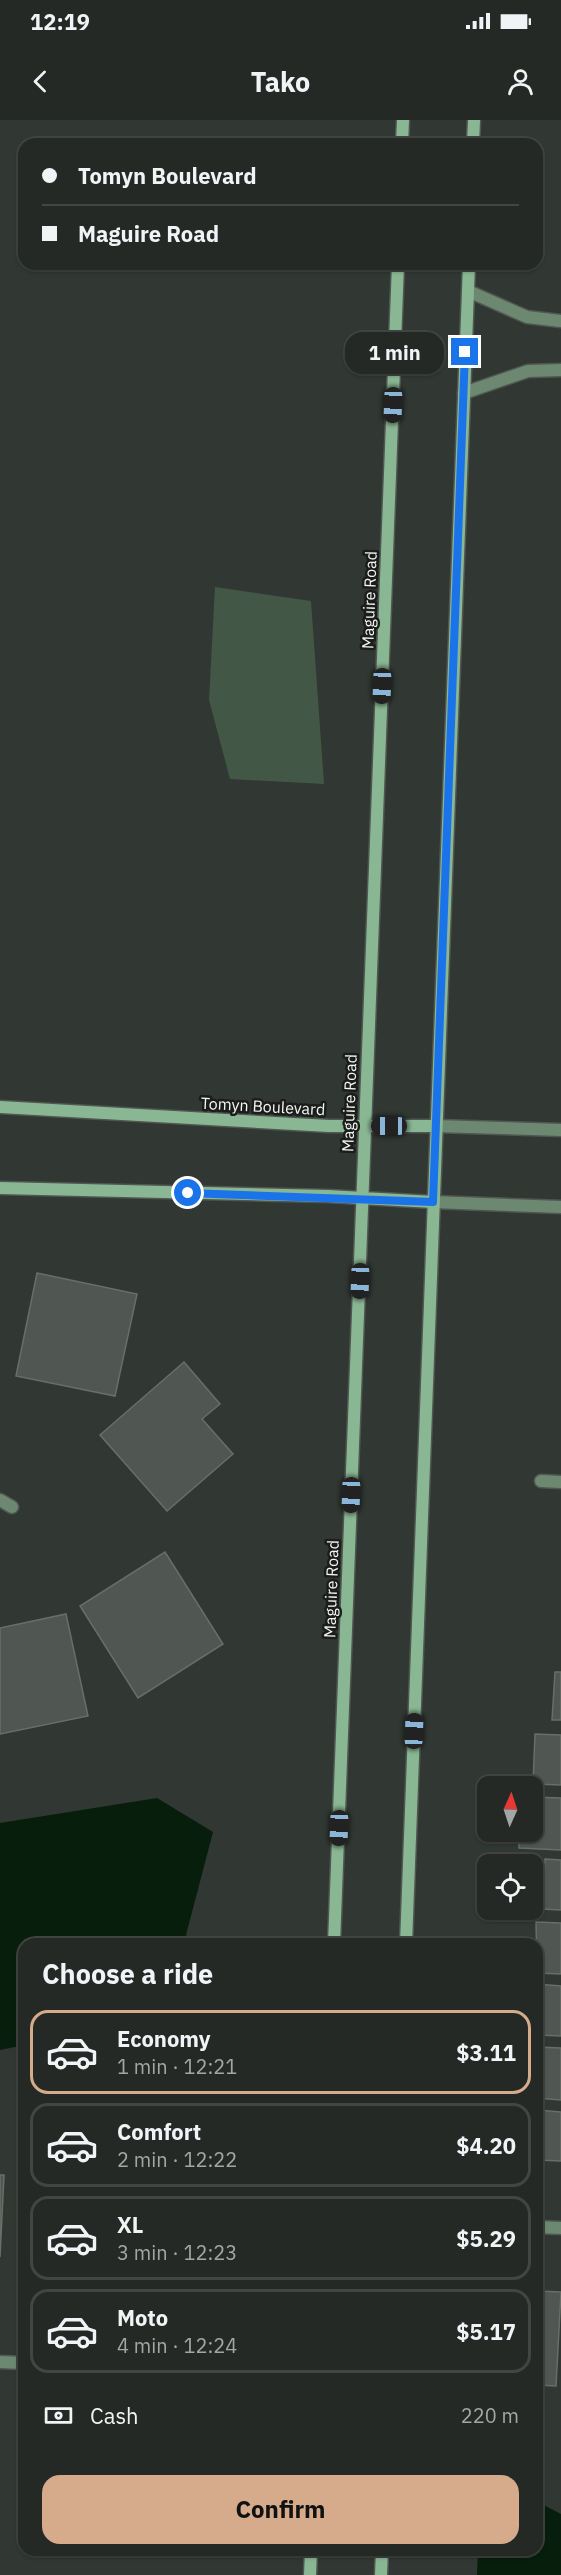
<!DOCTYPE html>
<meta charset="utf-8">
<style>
:root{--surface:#252926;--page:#313532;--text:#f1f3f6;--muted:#a3a6a7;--line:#424543;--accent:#d6ab8b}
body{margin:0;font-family:"IBM Plex Sans",sans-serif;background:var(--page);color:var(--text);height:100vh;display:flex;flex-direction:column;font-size:22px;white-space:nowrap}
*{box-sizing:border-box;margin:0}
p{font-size:20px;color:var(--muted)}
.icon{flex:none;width:33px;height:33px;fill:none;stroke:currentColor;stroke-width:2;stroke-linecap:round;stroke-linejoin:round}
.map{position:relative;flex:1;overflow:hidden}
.drawer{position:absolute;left:18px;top:1818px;width:525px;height:618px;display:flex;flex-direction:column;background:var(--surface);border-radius:18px;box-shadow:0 2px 4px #0004,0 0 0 2px var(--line)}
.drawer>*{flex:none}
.guide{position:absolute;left:18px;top:18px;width:525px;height:132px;border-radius:18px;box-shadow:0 2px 4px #0004,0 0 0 2px var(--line);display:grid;align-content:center;height:132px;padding:0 24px;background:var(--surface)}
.needle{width:39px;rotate:3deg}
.fabs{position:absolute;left:477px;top:1656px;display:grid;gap:12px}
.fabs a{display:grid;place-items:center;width:66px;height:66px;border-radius:12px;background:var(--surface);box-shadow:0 2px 4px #0004,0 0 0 2px var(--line);font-size:30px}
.end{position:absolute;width:27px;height:27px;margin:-14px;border:8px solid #1a73e8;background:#fff;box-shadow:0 0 0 3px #fff}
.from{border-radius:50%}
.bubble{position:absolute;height:42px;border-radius:18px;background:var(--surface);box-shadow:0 2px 4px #0004,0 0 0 2px var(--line);font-size:20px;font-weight:700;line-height:42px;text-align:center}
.car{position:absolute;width:18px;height:36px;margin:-18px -9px;border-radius:8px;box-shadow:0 0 4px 2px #0007;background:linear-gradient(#222 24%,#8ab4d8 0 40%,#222 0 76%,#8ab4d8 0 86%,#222 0)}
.guide b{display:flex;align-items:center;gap:21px;height:57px;font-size:22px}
.guide b+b{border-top:2px solid var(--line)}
.guide i{width:15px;height:15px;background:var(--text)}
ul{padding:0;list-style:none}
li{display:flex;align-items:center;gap:18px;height:84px;margin:0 12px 9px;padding:0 12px;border:3px solid var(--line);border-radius:18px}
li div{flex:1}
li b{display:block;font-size:22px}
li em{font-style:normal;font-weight:700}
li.active{border-color:var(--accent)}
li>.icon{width:54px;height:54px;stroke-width:1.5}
h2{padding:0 24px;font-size:27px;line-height:72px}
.pay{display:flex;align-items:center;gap:15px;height:66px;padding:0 24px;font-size:22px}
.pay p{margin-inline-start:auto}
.cta{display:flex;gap:12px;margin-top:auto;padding:12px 24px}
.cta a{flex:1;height:69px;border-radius:18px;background:var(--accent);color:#111;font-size:24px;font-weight:700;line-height:69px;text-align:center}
.status{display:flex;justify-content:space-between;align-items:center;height:42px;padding:0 30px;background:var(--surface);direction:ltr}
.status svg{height:16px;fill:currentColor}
header{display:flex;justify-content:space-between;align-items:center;height:78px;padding:0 24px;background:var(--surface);font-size:27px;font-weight:700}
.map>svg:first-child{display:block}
.green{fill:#435747}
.water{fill:#071e0d}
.building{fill:#505651;stroke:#686e68;stroke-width:1.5}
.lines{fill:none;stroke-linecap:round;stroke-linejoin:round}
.lane-casing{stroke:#505651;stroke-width:15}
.street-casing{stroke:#505651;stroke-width:15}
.secondary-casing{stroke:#505651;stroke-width:15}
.lane{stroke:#6c8871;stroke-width:12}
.street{stroke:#6c8871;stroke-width:12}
.secondary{stroke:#8ab793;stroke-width:12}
.route{stroke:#1a73e8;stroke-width:8}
.labels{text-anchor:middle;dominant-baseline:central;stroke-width:5;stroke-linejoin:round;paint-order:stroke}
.street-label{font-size:16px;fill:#f3f6f3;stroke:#1b1d1b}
</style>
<div class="status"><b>12:19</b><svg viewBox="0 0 49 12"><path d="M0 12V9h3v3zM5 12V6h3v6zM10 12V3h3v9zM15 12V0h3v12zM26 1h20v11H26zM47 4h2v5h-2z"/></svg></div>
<header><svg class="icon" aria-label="back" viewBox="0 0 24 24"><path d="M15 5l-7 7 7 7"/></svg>Tako<svg class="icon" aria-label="person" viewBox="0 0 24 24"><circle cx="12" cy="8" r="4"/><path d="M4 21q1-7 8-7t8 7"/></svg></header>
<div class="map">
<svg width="561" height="2455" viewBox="0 0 561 2455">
<rect width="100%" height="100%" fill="#313732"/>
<path class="green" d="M 215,467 L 311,481 L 324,664 L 230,659 L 209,580 Z"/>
<path class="water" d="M 157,1678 L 213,1712 L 186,1815 L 189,1824 L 24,1824 L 24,1928 L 20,1926 L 0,1930 L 0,1703 Z
M 538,2382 L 561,2394 L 561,2455 L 477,2455 L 478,2430 L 537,2430 Z"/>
<path class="building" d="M 37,1153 L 137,1174 L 115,1276 L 16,1256 Z
M 184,1242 L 220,1284 L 202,1299 L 233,1334 L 167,1391 L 100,1315 Z
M 165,1432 L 223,1524 L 138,1578 L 80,1486 Z
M 66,1494 L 88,1596 L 0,1614 L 0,1508 Z
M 555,1552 L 561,1552 L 561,1600 L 552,1600 Z
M 535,1614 L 561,1615 L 561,1665 L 533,1664 Z
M 532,1677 L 561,1678 L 561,1730 L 519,1728 L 519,1712 L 532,1712 Z
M 545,1739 L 561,1740 L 561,1790 L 542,1789 Z
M 536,1802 L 561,1803 L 561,1854 L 537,1853 Z
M 537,1864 L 561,1866 L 561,1916 L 537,1915 Z
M 537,1927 L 561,1928 L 561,1980 L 537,1978 Z
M 537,1990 L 561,1992 L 561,2041 L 537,2040 Z
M 0,2055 L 4,2055 L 0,2137 Z
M 537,2171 L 561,2172 L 556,2266 L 537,2265 Z"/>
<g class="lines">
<defs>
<path id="lane" d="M 468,171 L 527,197 L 561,201
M 464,273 L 528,251 L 561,250"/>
<path id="street" d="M 436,1006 L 561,1010
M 433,1082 L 561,1087
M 541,1361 L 561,1362
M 0,1380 L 12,1387
M 537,2107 L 561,2108
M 0,2242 L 24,2243"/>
<path id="secondary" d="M 402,24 L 403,0
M 473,24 L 474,0
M 0,987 L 329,1006 L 436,1006
M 0,1068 L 328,1076 L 433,1082
M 334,1824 L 398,144
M 406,1824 L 469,144
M 310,2455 L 311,2430
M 381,2455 L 382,2430"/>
</defs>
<use href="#lane" class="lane-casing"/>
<use href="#street" class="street-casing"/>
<use href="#secondary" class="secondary-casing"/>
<use href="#lane" class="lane"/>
<use href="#street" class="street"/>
<use href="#secondary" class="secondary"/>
</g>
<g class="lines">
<path class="route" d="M 188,1073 L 433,1082 L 465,232"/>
</g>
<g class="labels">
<g class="street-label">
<text transform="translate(369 480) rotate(-88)">Maguire Road</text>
<text transform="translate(349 983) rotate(-88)">Maguire Road</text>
<text transform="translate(263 986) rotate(3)">Tomyn Boulevard</text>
<text transform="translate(331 1469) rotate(-88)">Maguire Road</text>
</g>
</g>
</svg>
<div class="fabs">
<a><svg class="needle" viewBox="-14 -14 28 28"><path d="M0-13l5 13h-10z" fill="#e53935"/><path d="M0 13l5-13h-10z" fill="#a3a6a7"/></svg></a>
<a><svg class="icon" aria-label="locate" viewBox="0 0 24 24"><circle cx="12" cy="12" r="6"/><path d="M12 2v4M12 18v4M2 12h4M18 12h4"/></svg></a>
</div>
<i class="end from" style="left:188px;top:1073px"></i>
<i class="end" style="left:465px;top:232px"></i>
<div class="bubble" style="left:345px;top:212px;width:99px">1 min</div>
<i class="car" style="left:393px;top:285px;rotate:182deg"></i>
<i class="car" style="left:382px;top:566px;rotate:182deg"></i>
<i class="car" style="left:389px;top:1006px;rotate:270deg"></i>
<i class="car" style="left:360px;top:1161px;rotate:182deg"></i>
<i class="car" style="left:351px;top:1375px;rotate:182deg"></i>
<i class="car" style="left:414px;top:1611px;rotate:2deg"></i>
<i class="car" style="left:339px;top:1708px;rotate:182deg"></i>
<div class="guide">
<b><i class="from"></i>Tomyn Boulevard</b>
<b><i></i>Maguire Road</b>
</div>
<section class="drawer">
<h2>Choose a ride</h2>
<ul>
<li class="active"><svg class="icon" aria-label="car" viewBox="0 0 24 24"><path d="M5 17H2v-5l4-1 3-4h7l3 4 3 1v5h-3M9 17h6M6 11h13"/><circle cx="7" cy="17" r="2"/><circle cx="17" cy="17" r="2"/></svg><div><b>Economy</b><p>1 min · 12:21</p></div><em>$3.11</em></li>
<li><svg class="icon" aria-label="car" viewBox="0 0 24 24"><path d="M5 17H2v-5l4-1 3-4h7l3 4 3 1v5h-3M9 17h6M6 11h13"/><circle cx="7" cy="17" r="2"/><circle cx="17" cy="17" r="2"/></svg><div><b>Comfort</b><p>2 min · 12:22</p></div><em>$4.20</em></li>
<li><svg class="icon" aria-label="car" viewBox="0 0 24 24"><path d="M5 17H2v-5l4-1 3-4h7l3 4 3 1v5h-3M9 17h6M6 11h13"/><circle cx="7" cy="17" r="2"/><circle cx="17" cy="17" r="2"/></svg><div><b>XL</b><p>3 min · 12:23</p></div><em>$5.29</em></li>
<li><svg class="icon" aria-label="car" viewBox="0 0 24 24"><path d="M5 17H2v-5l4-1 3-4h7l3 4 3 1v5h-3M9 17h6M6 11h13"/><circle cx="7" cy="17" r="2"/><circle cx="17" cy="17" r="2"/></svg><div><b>Moto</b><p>4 min · 12:24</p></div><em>$5.17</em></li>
</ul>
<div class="pay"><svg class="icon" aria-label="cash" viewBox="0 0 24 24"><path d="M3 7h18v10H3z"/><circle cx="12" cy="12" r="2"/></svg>Cash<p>220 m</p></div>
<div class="cta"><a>Confirm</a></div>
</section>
</div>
